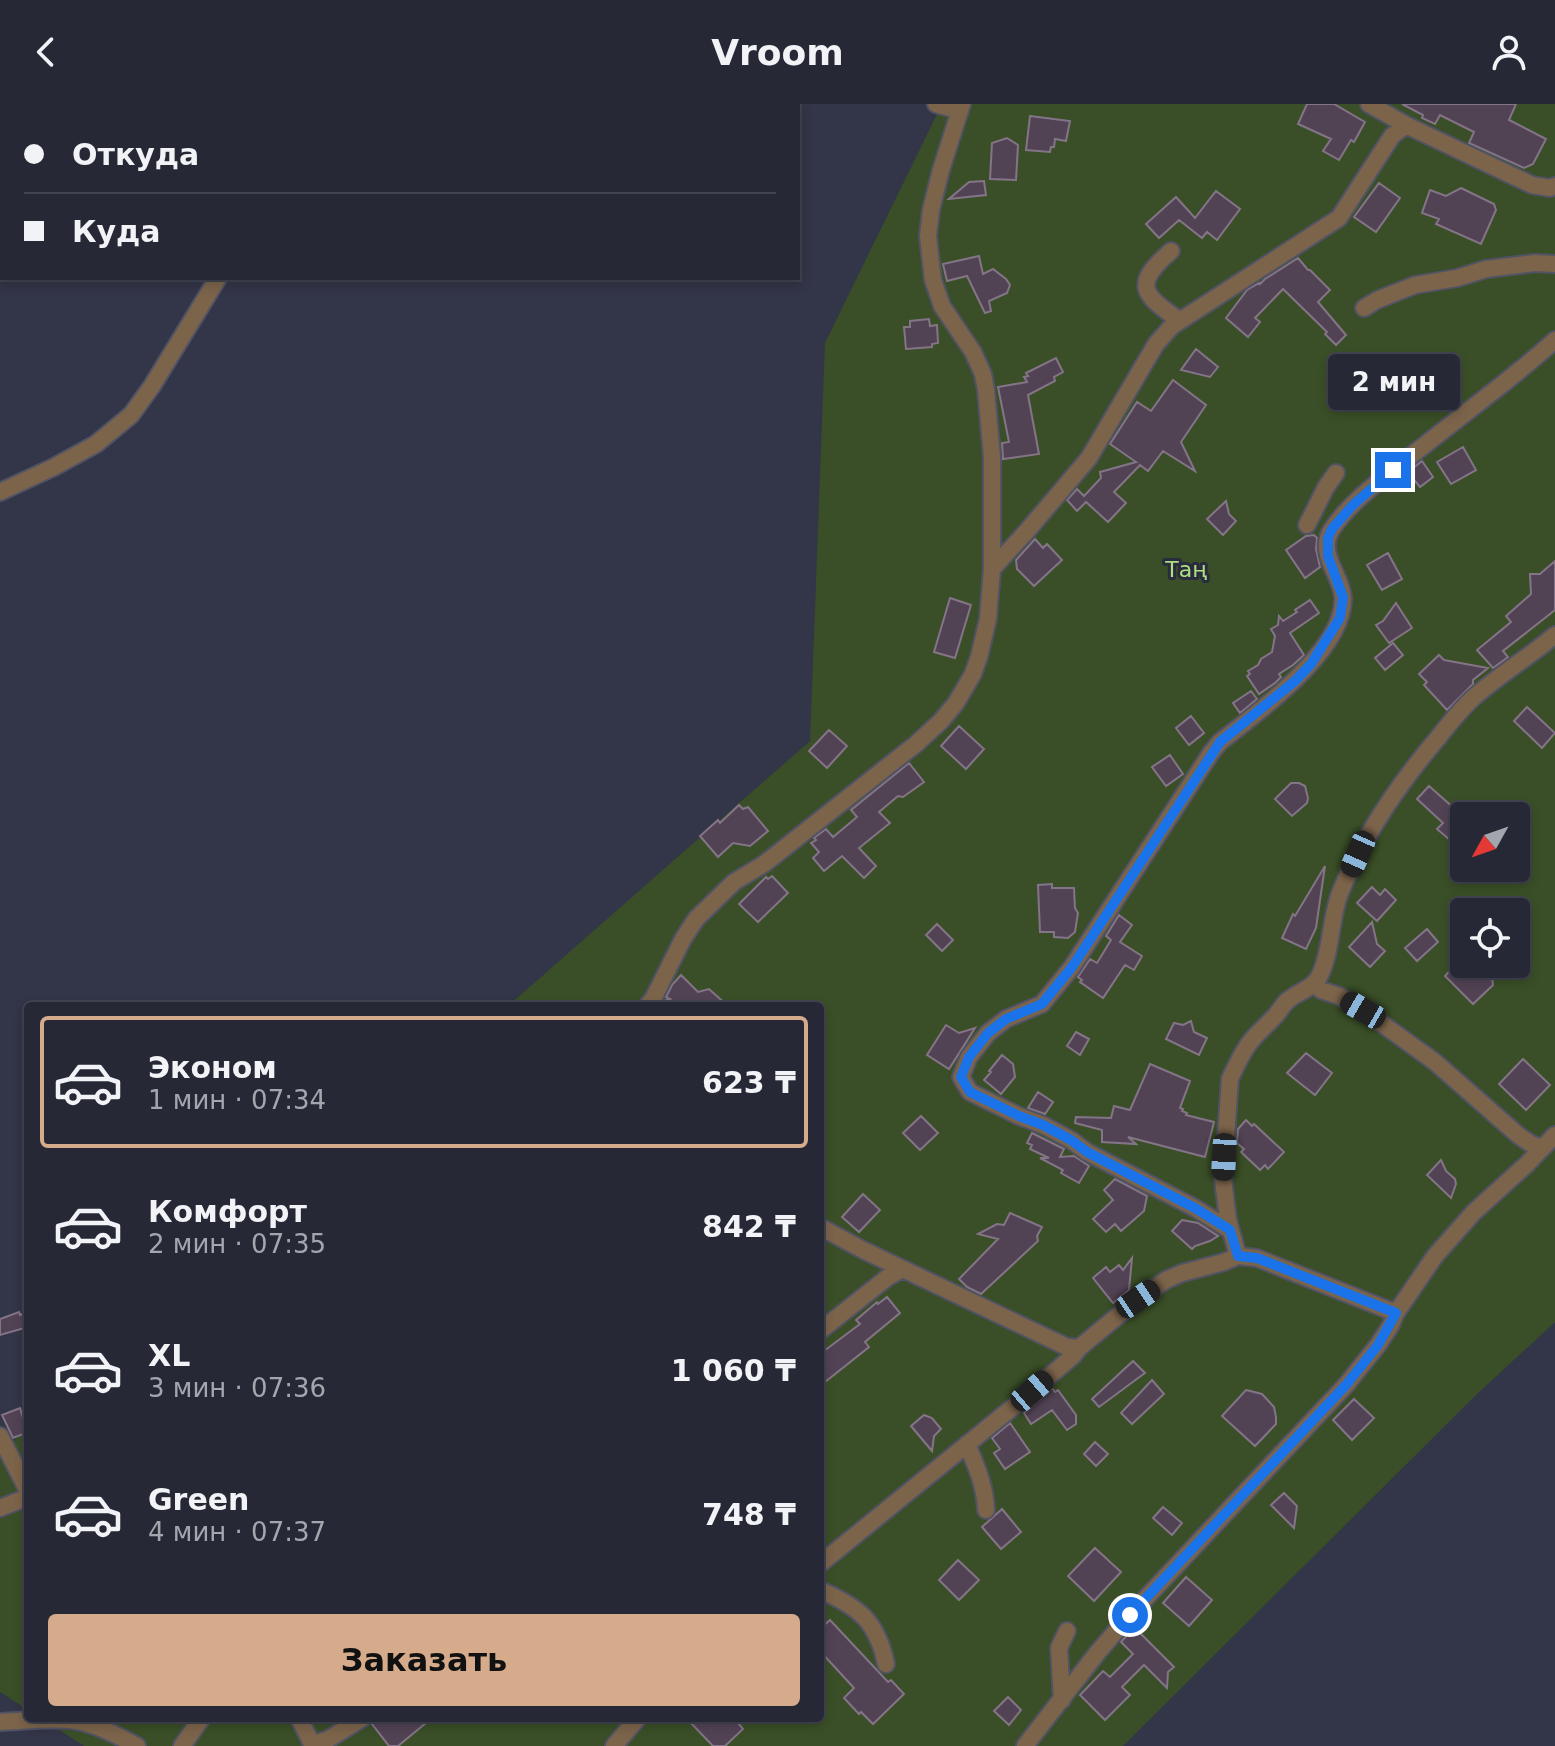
<!DOCTYPE html>
<html lang="ru">
<meta charset="utf-8">
<style>
:root{--surface:#262836;--page:#2e303e;--text:#f1f3f6;--muted:#a4a6ad;--line:#424451;--accent:#d6ab8b}
body{margin:0;font-family:"DejaVu Sans",sans-serif;background:var(--page);color:var(--text);height:100vh;display:flex;flex-direction:column;font-size:30px;white-space:nowrap}
*{box-sizing:border-box;margin:0}
p{font-size:26px;color:var(--muted)}
.icon{flex:none;width:44px;height:44px;fill:none;stroke:currentColor;stroke-width:2;stroke-linecap:round;stroke-linejoin:round}
.map{position:relative;flex:1;overflow:hidden}
.sheet{position:absolute;left:24px;top:898px;width:800px;height:720px;display:flex;flex-direction:column;background:var(--surface);border-radius:8px;box-shadow:0 4px 12px #0003,0 0 0 2px var(--line)}
.sheet>*{flex:none}
.guide{position:absolute;left:0px;top:0px;width:800px;height:176px;box-shadow:0 4px 12px #0003,0 0 0 2px var(--line);display:grid;align-content:center;height:176px;padding:0 24px;background:var(--surface)}
.needle{width:52px;rotate:230deg}
.buttons{position:absolute;left:1450px;top:698px;display:grid;gap:16px}
.buttons a{display:grid;place-items:center;width:80px;height:80px;border-radius:8px;background:var(--surface);box-shadow:0 4px 12px #0003,0 0 0 2px var(--line);font-size:40px}
.end{position:absolute;width:36px;height:36px;margin:-18px;border:10px solid #1a73e8;background:#fff;box-shadow:0 0 0 4px #fff}
.from{border-radius:50%}
.bubble{position:absolute;height:56px;border-radius:8px;background:var(--surface);box-shadow:0 4px 12px #0003,0 0 0 2px var(--line);font-size:26px;font-weight:700;line-height:56px;text-align:center}
.car{position:absolute;width:24px;height:48px;margin:-24px -12px;border-radius:10px;box-shadow:0 0 6px 2px #0007;background:linear-gradient(#222 24%,#8ab4d8 0 40%,#222 0 76%,#8ab4d8 0 86%,#222 0)}
.guide b{display:flex;align-items:center;gap:28px;height:76px;font-size:30px}
.guide b+b{border-top:2px solid var(--line)}
.guide i{width:20px;height:20px;background:var(--text)}
ul{padding:14px 0 0;list-style:none}
li{display:flex;align-items:center;gap:24px;height:132px;margin:0 16px 12px;padding:0 8px;border:4px solid transparent;border-radius:8px}
li div{flex:1}
li b{display:block;font-size:30px}
li em{font-style:normal;font-weight:700}
li.active{border-color:var(--accent)}
li>.icon{width:72px;height:72px;stroke-width:1.5}
.button{display:flex;gap:16px;margin-top:auto;padding:16px 24px}
.button a{flex:1;height:92px;border-radius:8px;background:var(--accent);color:#111;font-size:32px;font-weight:700;line-height:92px;text-align:center}
header{display:flex;justify-content:space-between;align-items:center;height:104px;padding:0 24px;background:var(--surface);font-size:36px;font-weight:700}
.map>svg:first-child{display:block}
.green{fill:#3a4f27;fill-rule:evenodd}
.building{fill:#524354;stroke:#847487;stroke-width:2}
.lines{fill:none;stroke-linecap:round;stroke-linejoin:round}
.minor-casing{stroke:#515365;stroke-width:20}
.minor{stroke:#7c644b;stroke-width:16}
.route{stroke:#1a73e8;stroke-width:10}
.labels{text-anchor:middle;dominant-baseline:central;stroke-width:6;stroke-linejoin:round;paint-order:stroke}
.park-label{font-size:22px;fill:#aedf7e;stroke:#292b3e}
</style>
<header><svg class="icon" aria-label="back" viewBox="0 0 24 24"><path d="M15 5l-7 7 7 7"/></svg>Vroom<svg class="icon" aria-label="person" viewBox="0 0 24 24"><circle cx="12" cy="8" r="4"/><path d="M4 21q1-7 8-7t8 7"/></svg></header>
<div class="map">
<svg width="1555" height="1642" viewBox="0 0 1555 1642">
<rect width="100%" height="100%" fill="#333548"/>
<path class="green" d="M 942,0 L 1555,0 L 1555,1218 L 1476,1291 L 1123,1642 L 84,1642 L 41,1614 L 820,1614 L 820,902 L 508,902 L 810,637 L 825,239 ZM 1464,712 L 1516,712 L 1516,764 L 1464,764 ZM 1464,808 L 1516,808 L 1516,860 L 1464,860 Z
M 28,1324 L 28,1606 L 0,1588 L 0,1349 Z"/>
<path class="building" d="M 1307,0 L 1334,0 L 1365,18 L 1354,38 L 1351,36 L 1339,56 L 1323,47 L 1331,35 L 1298,20 Z
M 1402,0 L 1516,0 L 1509,16 L 1546,35 L 1533,60 L 1524,64 L 1469,39 L 1474,28 L 1440,11 L 1435,20 L 1422,14 L 1423,11 Z
M 1030,12 L 1070,17 L 1066,37 L 1055,35 L 1054,43 L 1051,43 L 1050,48 L 1026,46 Z
M 1007,34 L 1018,41 L 1016,76 L 990,75 L 992,39 Z
M 984,77 L 986,91 L 949,95 L 969,78 Z
M 1379,79 L 1400,94 L 1376,128 L 1354,113 Z
M 1461,84 L 1494,100 L 1496,106 L 1481,140 L 1436,120 L 1439,115 L 1422,109 L 1430,86 L 1446,92 Z
M 1216,87 L 1240,105 L 1217,136 L 1207,128 L 1202,134 L 1179,116 L 1159,134 L 1146,120 L 1176,93 L 1195,114 Z
M 979,152 L 983,170 L 993,165 L 1006,175 L 1010,181 L 1007,189 L 989,197 L 991,207 L 985,209 L 967,172 L 947,177 L 943,160 Z
M 1298,154 L 1308,166 L 1310,166 L 1330,186 L 1318,198 L 1346,231 L 1336,241 L 1325,230 L 1327,228 L 1283,185 L 1255,214 L 1260,218 L 1248,233 L 1226,214 L 1247,186 L 1259,179 L 1260,180 L 1265,175 Z
M 929,215 L 930,222 L 937,221 L 938,239 L 932,240 L 932,243 L 906,245 L 904,223 L 910,223 L 910,217 Z
M 1196,245 L 1218,263 L 1210,273 L 1181,266 Z
M 1056,254 L 1063,268 L 1054,273 L 1055,277 L 1028,291 L 1039,350 L 1003,355 L 1002,339 L 1009,338 L 998,283 L 1027,278 L 1024,273 L 1028,272 L 1026,269 Z
M 1173,276 L 1206,301 L 1181,338 L 1195,367 L 1163,347 L 1148,367 L 1140,361 L 1114,388 L 1126,399 L 1108,418 L 1086,398 L 1077,407 L 1067,396 L 1077,385 L 1084,392 L 1101,374 L 1100,368 L 1136,358 L 1110,340 L 1137,298 L 1151,307 Z
M 1463,343 L 1476,366 L 1451,380 L 1437,358 Z
M 1422,357 L 1433,373 L 1420,383 L 1408,368 Z
M 1226,397 L 1229,410 L 1236,417 L 1223,431 L 1207,415 Z
M 1314,431 L 1317,434 L 1316,445 L 1320,463 L 1305,474 L 1286,446 L 1306,432 Z
M 1035,435 L 1043,444 L 1047,440 L 1062,456 L 1034,482 L 1017,465 L 1016,456 Z
M 1388,449 L 1402,475 L 1382,486 L 1367,461 Z
M 1555,457 L 1555,506 L 1503,547 L 1508,553 L 1493,564 L 1477,546 L 1511,518 L 1506,512 L 1531,490 L 1530,470 L 1540,470 Z
M 950,494 L 971,501 L 955,554 L 934,548 Z
M 1310,496 L 1319,509 L 1290,529 L 1304,551 L 1293,561 L 1279,570 L 1281,573 L 1275,579 L 1259,590 L 1247,572 L 1250,570 L 1248,567 L 1258,561 L 1261,555 L 1272,548 L 1275,532 L 1271,525 L 1278,521 L 1279,512 L 1283,517 L 1297,508 L 1295,506 Z
M 1396,499 L 1412,524 L 1389,539 L 1376,521 L 1383,517 Z
M 1393,539 L 1403,551 L 1385,566 L 1375,554 Z
M 1439,551 L 1444,556 L 1488,564 L 1473,576 L 1473,580 L 1447,606 L 1424,581 L 1427,578 L 1419,570 Z
M 1251,587 L 1257,595 L 1240,609 L 1233,599 Z
M 1527,603 L 1555,629 L 1542,644 L 1514,617 Z
M 1191,612 L 1204,629 L 1189,641 L 1176,624 Z
M 959,622 L 984,645 L 966,665 L 941,642 Z
M 829,626 L 847,642 L 827,664 L 809,647 Z
M 1170,651 L 1183,670 L 1166,682 L 1152,663 Z
M 909,659 L 924,678 L 903,693 L 898,692 L 879,708 L 890,719 L 859,744 L 876,762 L 864,774 L 842,752 L 824,767 L 813,754 L 819,748 L 811,739 L 816,736 L 814,734 L 826,725 L 833,733 L 857,713 L 851,706 Z
M 1291,679 L 1299,679 L 1305,682 L 1308,694 L 1307,699 L 1292,712 L 1275,695 Z
M 1429,682 L 1464,713 L 1464,748 L 1437,725 L 1443,719 L 1417,695 Z
M 739,701 L 743,705 L 748,703 L 768,727 L 750,742 L 733,739 L 718,753 L 700,732 L 718,716 L 720,719 Z
M 1325,762 L 1316,824 L 1306,845 L 1282,834 L 1293,810 L 1295,812 Z
M 772,772 L 788,789 L 758,818 L 739,800 L 766,773 L 768,775 Z
M 1052,780 L 1052,784 L 1074,784 L 1075,804 L 1078,809 L 1075,828 L 1068,834 L 1054,833 L 1054,828 L 1040,828 L 1038,781 Z
M 1372,783 L 1380,791 L 1385,785 L 1396,796 L 1377,817 L 1357,799 Z
M 1119,811 L 1132,821 L 1120,838 L 1142,852 L 1134,866 L 1125,861 L 1103,894 L 1080,878 L 1082,876 L 1078,873 L 1090,855 L 1097,859 L 1111,836 L 1106,832 Z
M 1372,818 L 1377,840 L 1385,847 L 1370,863 L 1349,843 Z
M 937,820 L 953,836 L 942,847 L 926,831 Z
M 1427,825 L 1438,838 L 1417,857 L 1405,844 Z
M 1458,858 L 1466,867 L 1473,860 L 1481,860 L 1492,873 L 1493,881 L 1473,900 L 1445,872 Z
M 681,871 L 698,888 L 709,885 L 728,902 L 665,902 L 664,897 L 670,895 L 666,893 L 672,881 Z
M 1191,917 L 1194,928 L 1207,934 L 1199,951 L 1166,935 L 1174,919 L 1183,921 Z
M 946,921 L 959,929 L 975,924 L 949,965 L 927,951 Z
M 1076,928 L 1089,935 L 1080,951 L 1067,942 Z
M 1306,949 L 1332,969 L 1315,991 L 1287,969 Z
M 1002,951 L 1013,960 L 1015,973 L 1001,990 L 984,976 L 991,968 L 989,967 Z
M 1523,955 L 1550,981 L 1526,1006 L 1499,980 Z
M 1150,960 L 1190,977 L 1180,1004 L 1183,1005 L 1182,1007 L 1187,1009 L 1186,1011 L 1214,1018 L 1205,1053 L 1128,1033 L 1136,1040 L 1102,1038 L 1102,1026 L 1075,1019 L 1076,1013 L 1111,1014 L 1114,1002 L 1130,1006 Z
M 1038,988 L 1053,998 L 1045,1010 L 1028,1004 Z
M 921,1012 L 938,1029 L 920,1046 L 903,1029 Z
M 1246,1016 L 1252,1022 L 1254,1020 L 1284,1048 L 1268,1065 L 1265,1061 L 1260,1066 L 1241,1048 L 1244,1045 L 1237,1039 L 1238,1025 Z
M 1032,1029 L 1064,1045 L 1060,1053 L 1074,1052 L 1089,1062 L 1079,1079 L 1061,1069 L 1063,1066 L 1040,1054 L 1049,1054 L 1030,1045 L 1032,1041 L 1027,1039 Z
M 1441,1056 L 1446,1067 L 1455,1075 L 1456,1080 L 1451,1094 L 1427,1071 Z
M 1115,1075 L 1147,1092 L 1144,1107 L 1121,1127 L 1115,1120 L 1106,1128 L 1093,1115 L 1113,1096 L 1104,1086 Z
M 863,1090 L 880,1106 L 859,1128 L 842,1113 Z
M 1010,1109 L 1042,1123 L 1037,1132 L 1038,1137 L 981,1190 L 967,1183 L 959,1175 L 998,1135 L 978,1130 L 997,1120 L 1004,1121 Z
M 1182,1116 L 1198,1119 L 1218,1132 L 1210,1137 L 1195,1142 L 1192,1145 L 1172,1127 Z
M 1132,1154 L 1129,1186 L 1113,1199 L 1093,1174 L 1106,1163 L 1110,1168 L 1119,1161 L 1123,1166 Z
M 887,1193 L 900,1209 L 865,1238 L 869,1243 L 820,1282 L 820,1250 L 860,1220 L 856,1216 L 877,1198 L 878,1200 Z
M 19,1208 L 20,1211 L 28,1208 L 28,1223 L 0,1231 L 0,1215 Z
M 1133,1257 L 1145,1269 L 1099,1303 L 1092,1295 Z
M 1152,1276 L 1164,1290 L 1132,1320 L 1121,1309 Z
M 1052,1284 L 1055,1288 L 1058,1286 L 1076,1311 L 1076,1320 L 1067,1326 L 1052,1306 L 1031,1320 L 1024,1309 Z
M 1246,1286 L 1262,1290 L 1274,1303 L 1276,1313 L 1276,1320 L 1255,1342 L 1222,1312 Z
M 1354,1295 L 1374,1314 L 1352,1336 L 1333,1316 Z
M 20,1304 L 23,1314 L 28,1312 L 28,1328 L 13,1334 L 2,1311 Z
M 924,1311 L 932,1314 L 941,1325 L 934,1332 L 932,1347 L 911,1322 Z
M 1010,1319 L 1030,1348 L 1005,1365 L 994,1349 L 1000,1345 L 992,1334 Z
M 1095,1338 L 1108,1350 L 1096,1362 L 1084,1350 Z
M 1284,1389 L 1297,1402 L 1294,1424 L 1271,1401 Z
M 1163,1403 L 1182,1419 L 1172,1431 L 1153,1414 Z
M 1002,1405 L 1021,1428 L 1001,1445 L 982,1423 Z
M 1095,1444 L 1121,1468 L 1094,1497 L 1068,1472 Z
M 958,1456 L 979,1476 L 959,1496 L 939,1476 Z
M 1186,1473 L 1212,1496 L 1189,1522 L 1163,1499 Z
M 830,1516 L 888,1578 L 891,1576 L 904,1590 L 873,1620 L 861,1608 L 859,1610 L 844,1594 L 854,1584 L 820,1547 L 820,1525 Z
M 1134,1523 L 1174,1563 L 1168,1568 L 1167,1584 L 1144,1561 L 1122,1583 L 1130,1591 L 1105,1616 L 1080,1591 L 1103,1567 L 1110,1573 L 1133,1550 L 1121,1538 Z
M 1008,1593 L 1021,1606 L 1009,1621 L 994,1607 Z
M 374,1614 L 432,1614 L 398,1642 L 389,1642 L 372,1620 Z
M 686,1614 L 734,1614 L 743,1625 L 725,1642 L 713,1642 Z"/>
<g class="lines">
<defs>
<path id="minor" d="M 936,0 L 960,7
M 1369,0 L 1406,21 L 1532,81 L 1550,84 L 1555,82
M 362,2 L 365,0
M 1171,147 C 1132,181 1142,190 1180,217
M 1364,204 L 1377,196 L 1415,181 L 1457,174 L 1486,165 L 1535,159 L 1555,160
M 0,388 L 54,363 L 96,340 L 131,311 L 152,282 L 218,174
M 1307,421 L 1326,383 L 1336,369
M 992,465 L 1027,427 L 1089,354 L 1156,240 L 1172,222 L 1339,114 L 1392,32 L 1406,21
M 1314,880 L 1321,886 L 1339,892 L 1363,906 L 1435,958 L 1518,1031 L 1531,1040 L 1542,1044
M 647,902 L 653,895 L 683,835 L 696,815 L 734,778 L 764,760 L 916,640 L 941,617 L 956,599 L 973,570 L 979,553 L 988,515 L 992,465 L 992,353 L 986,286 L 983,270 L 973,248 L 942,202 L 933,176 L 928,132 L 931,106 L 941,66 L 962,0
M 824,1125 L 863,1146 L 1067,1243 L 1079,1244
M 1230,1126 L 1195,1104 L 1087,1048 L 1071,1036 L 1043,1021 L 1019,1012 L 970,988 L 961,973 L 969,953 L 988,929 L 1006,915 L 1042,900 L 1072,863 L 1211,649 L 1220,638 C 1258,608 1344,547 1343,494 C 1342,471 1316,450 1332,425 C 1351,397 1382,375 1408,354 C 1440,329 1472,304 1504,279 C 1521,265 1539,251 1555,236
M 1238,1152 L 1228,1116 L 1223,1075 L 1230,975 C 1236,962 1242,948 1251,937 C 1258,928 1268,920 1276,911 C 1280,906 1283,901 1287,897 C 1298,887 1314,885 1320,871 C 1332,846 1330,815 1340,789 C 1363,732 1397,682 1437,635 C 1448,621 1460,606 1473,594 C 1499,571 1529,553 1555,531
M 820,1227 L 888,1173 L 902,1165
M 0,1332 L 28,1387
M 967,1340 C 976,1362 985,1381 986,1406
M 0,1404 L 28,1393
M 820,1460 L 1018,1299 L 1073,1252 L 1079,1244 L 1138,1195 L 1166,1176 L 1182,1169 L 1224,1158 L 1238,1152 L 1257,1154 L 1396,1209
M 820,1486 C 859,1503 877,1517 886,1560
M 1062,1596 L 1059,1544 L 1067,1527
M 299,1614 L 313,1642
M 0,1618 C 25,1617 52,1613 77,1617 C 98,1621 119,1632 137,1642
M 312,1640 L 327,1636 L 363,1614
M 182,1642 L 202,1614
M 614,1642 L 638,1614
M 1025,1642 L 1098,1548 L 1130,1511 L 1346,1281 L 1378,1241 L 1391,1221 L 1396,1209 L 1435,1152 L 1474,1108 L 1527,1060 L 1555,1031"/>
</defs>
<use href="#minor" class="minor-casing"/>
<use href="#minor" class="minor"/>
</g>
<g class="lines">
<path class="route" d="M 1130,1511 L 1346,1281 L 1378,1241 L 1396,1209 L 1257,1154 L 1238,1152 L 1230,1126 L 1195,1104 L 1087,1048 L 1071,1036 L 1043,1021 L 1019,1012 L 970,988 L 961,973 L 969,953 L 988,929 L 1006,915 L 1042,900 L 1072,863 L 1220,638 L 1295,577 L 1311,560 L 1340,514 L 1343,493 L 1328,452 L 1328,434 L 1332,425 L 1353,401 L 1393,366"/>
</g>
<g class="labels">
<g class="park-label">
<text x="1186" y="465">Таң</text>
</g>
</g>
</svg>
<div class="buttons">
<a><svg class="needle" viewBox="-14 -14 28 28"><path d="M0-13l5 13h-10z" fill="#e53935"/><path d="M0 13l5-13h-10z" fill="#a4a6ad"/></svg></a>
<a><svg class="icon" aria-label="locate" viewBox="0 0 24 24"><circle cx="12" cy="12" r="6"/><path d="M12 2v4M12 18v4M2 12h4M18 12h4"/></svg></a>
</div>
<i class="end from" style="left:1130px;top:1511px"></i>
<i class="end" style="left:1393px;top:366px"></i>
<div class="bubble" style="left:1328px;top:250px;width:132px">2 мин</div>
<i class="car" style="left:1358px;top:750px;rotate:204deg"></i>
<i class="car" style="left:1363px;top:906px;rotate:300deg"></i>
<i class="car" style="left:1224px;top:1053px;rotate:183deg"></i>
<i class="car" style="left:1138px;top:1195px;rotate:56deg"></i>
<i class="car" style="left:1032px;top:1287px;rotate:49deg"></i>
<div class="guide">
<b><i class="from"></i>Откуда</b>
<b><i></i>Куда</b>
</div>
<section class="sheet">
<ul>
<li class="active"><svg class="icon" aria-label="car" viewBox="0 0 24 24"><path d="M5 17H2v-5l4-1 3-4h7l3 4 3 1v5h-3M9 17h6M6 11h13"/><circle cx="7" cy="17" r="2"/><circle cx="17" cy="17" r="2"/></svg><div><b>Эконом</b><p>1 мин · 07:34</p></div><em>623 ₸</em></li>
<li><svg class="icon" aria-label="car" viewBox="0 0 24 24"><path d="M5 17H2v-5l4-1 3-4h7l3 4 3 1v5h-3M9 17h6M6 11h13"/><circle cx="7" cy="17" r="2"/><circle cx="17" cy="17" r="2"/></svg><div><b>Комфорт</b><p>2 мин · 07:35</p></div><em>842 ₸</em></li>
<li><svg class="icon" aria-label="car" viewBox="0 0 24 24"><path d="M5 17H2v-5l4-1 3-4h7l3 4 3 1v5h-3M9 17h6M6 11h13"/><circle cx="7" cy="17" r="2"/><circle cx="17" cy="17" r="2"/></svg><div><b>XL</b><p>3 мин · 07:36</p></div><em>1 060 ₸</em></li>
<li><svg class="icon" aria-label="car" viewBox="0 0 24 24"><path d="M5 17H2v-5l4-1 3-4h7l3 4 3 1v5h-3M9 17h6M6 11h13"/><circle cx="7" cy="17" r="2"/><circle cx="17" cy="17" r="2"/></svg><div><b>Green</b><p>4 мин · 07:37</p></div><em>748 ₸</em></li>
</ul>
<div class="button"><a>Заказать</a></div>
</section>
</div>
